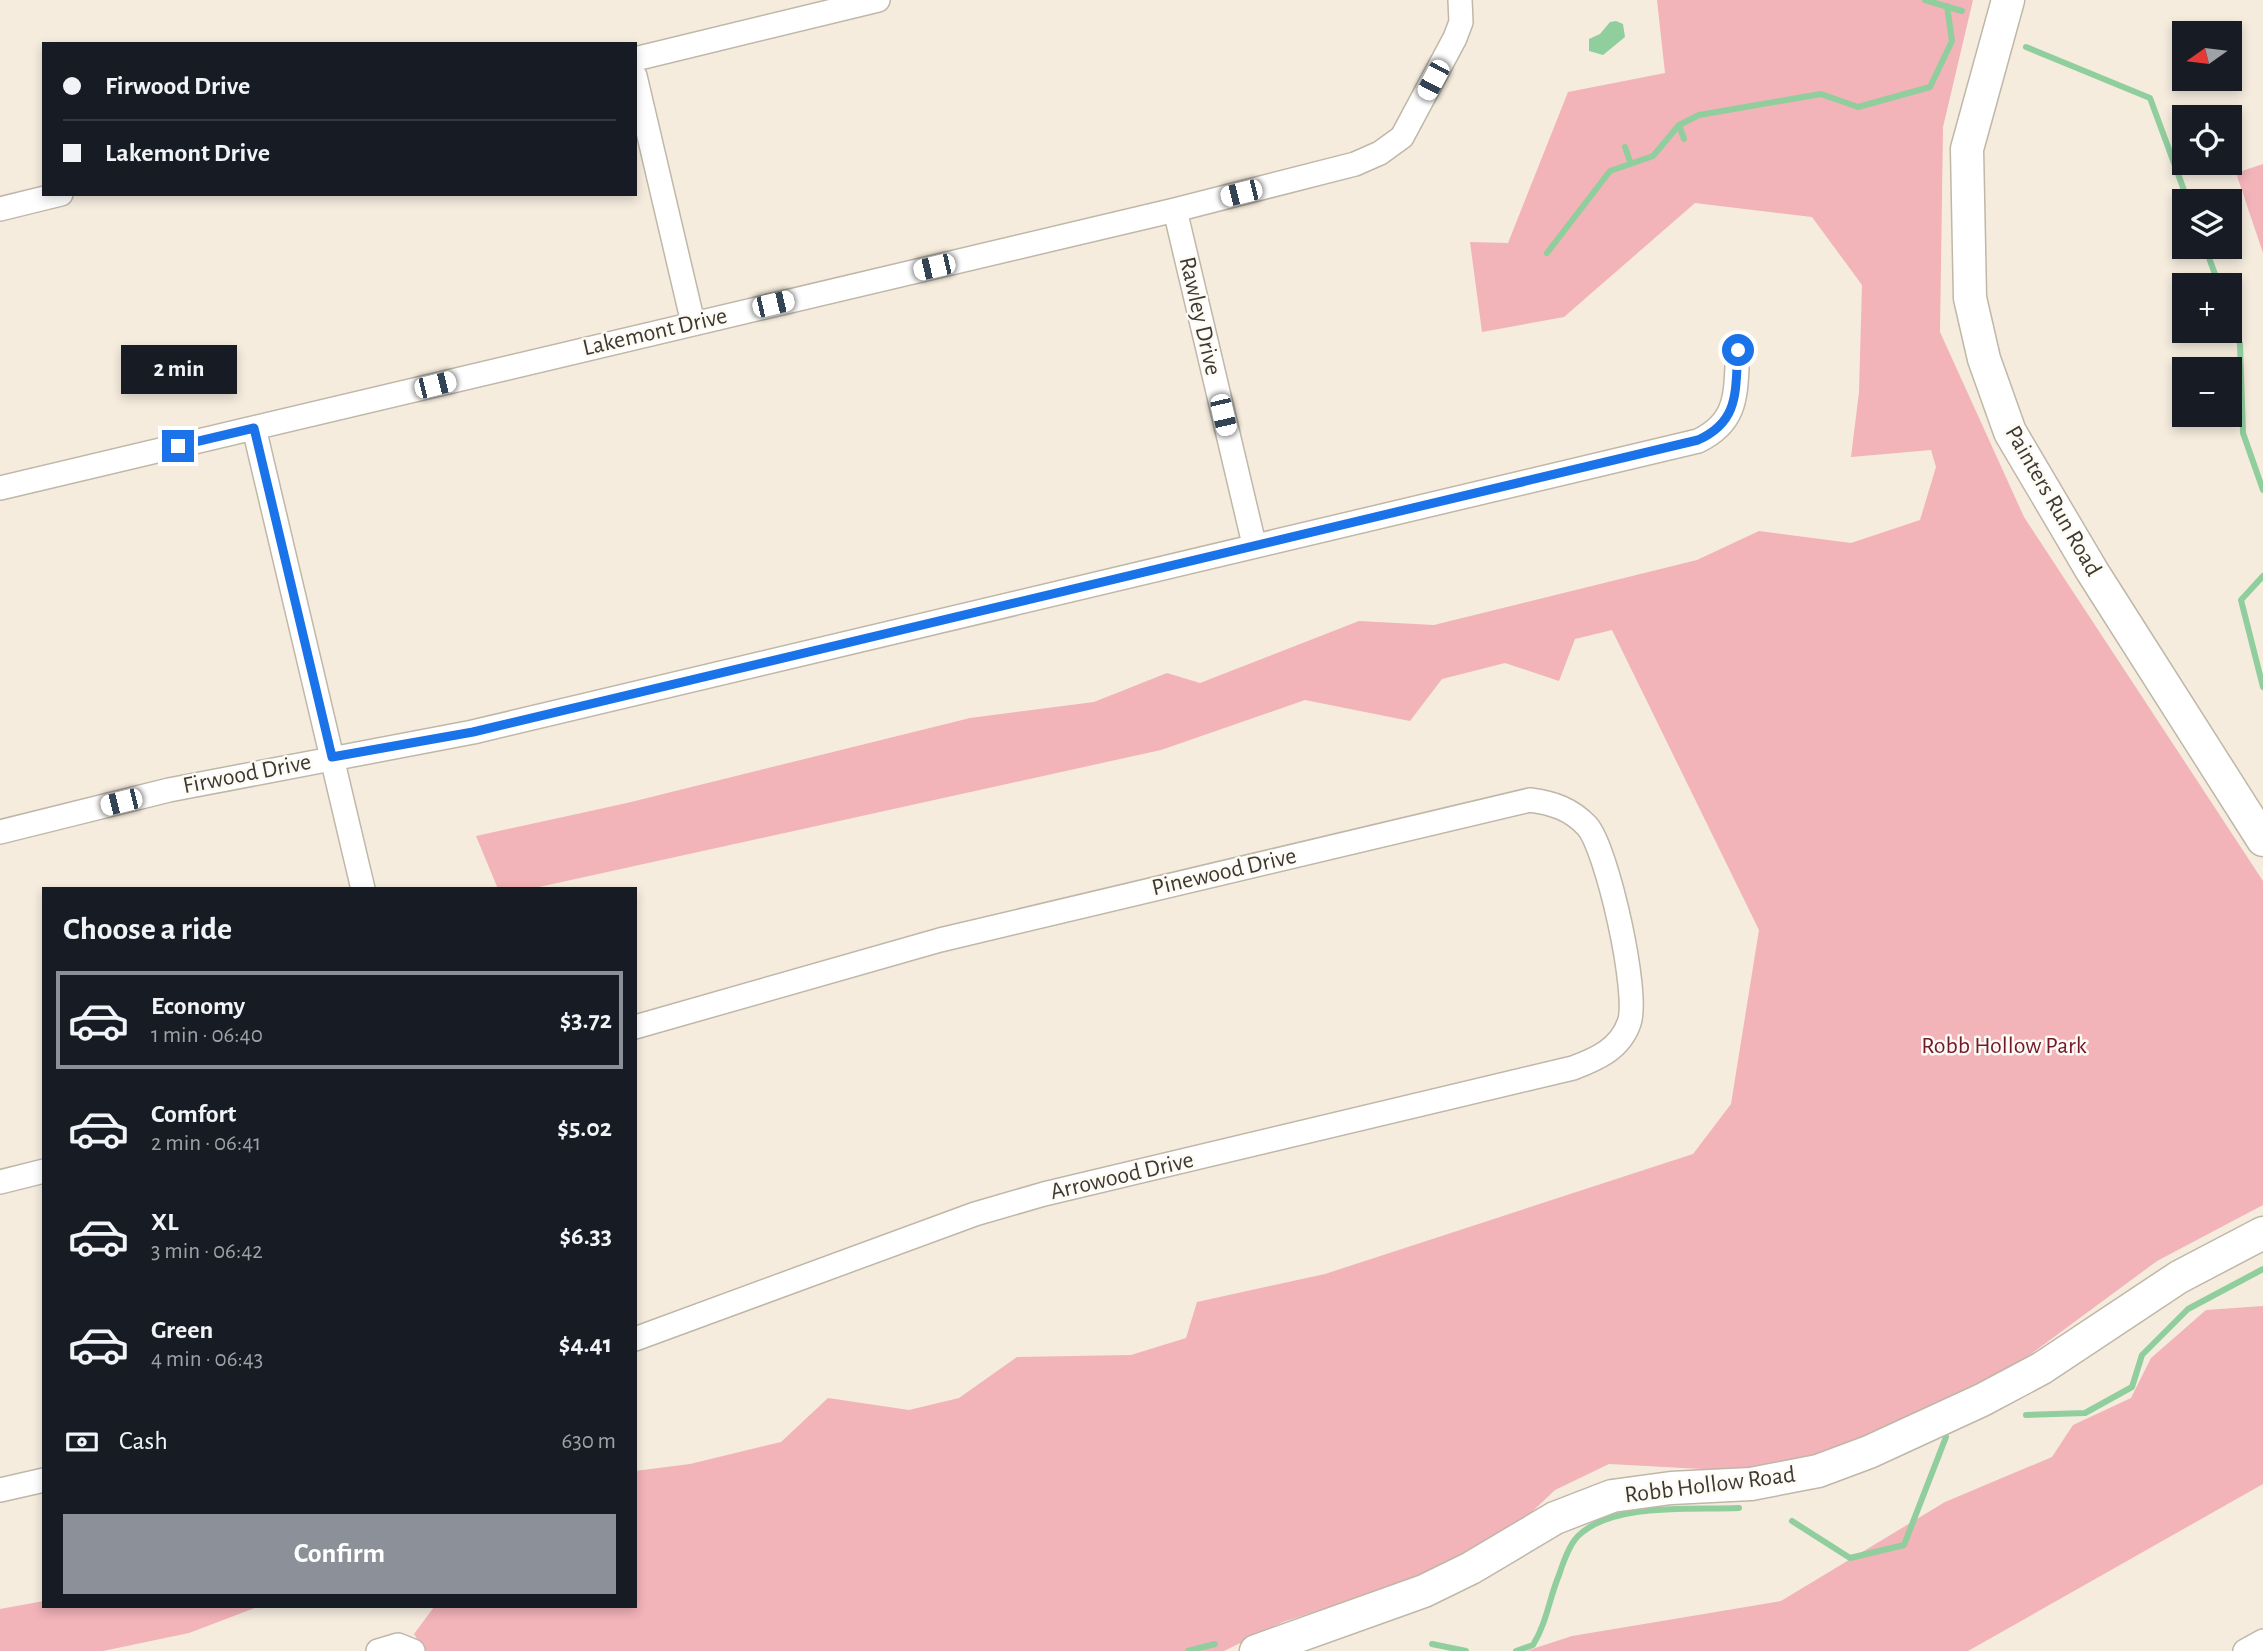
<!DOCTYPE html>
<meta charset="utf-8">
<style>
:root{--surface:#171b24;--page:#20242c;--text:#f1f3f6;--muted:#9ea1a6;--line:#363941;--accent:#8c9099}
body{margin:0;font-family:"Alegreya Sans",sans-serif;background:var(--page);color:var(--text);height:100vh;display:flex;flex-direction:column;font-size:26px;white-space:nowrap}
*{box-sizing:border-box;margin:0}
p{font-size:23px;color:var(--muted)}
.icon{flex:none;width:38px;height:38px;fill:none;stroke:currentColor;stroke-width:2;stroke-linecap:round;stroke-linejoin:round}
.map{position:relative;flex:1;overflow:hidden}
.side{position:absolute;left:42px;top:887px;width:595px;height:721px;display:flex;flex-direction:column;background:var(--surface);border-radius:0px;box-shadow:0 4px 10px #0003}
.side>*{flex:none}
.hud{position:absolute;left:42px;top:42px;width:595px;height:154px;border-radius:0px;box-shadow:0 4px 10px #0003;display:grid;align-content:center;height:154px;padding:0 21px;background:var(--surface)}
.needle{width:46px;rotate:256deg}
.controls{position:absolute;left:2172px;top:21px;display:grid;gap:14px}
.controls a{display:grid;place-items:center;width:70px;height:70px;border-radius:0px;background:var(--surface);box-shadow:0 4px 10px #0003;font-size:35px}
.end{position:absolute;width:32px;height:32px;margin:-16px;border:9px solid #1a73e8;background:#fff;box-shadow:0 0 0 4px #fff}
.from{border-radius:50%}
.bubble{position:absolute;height:49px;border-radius:0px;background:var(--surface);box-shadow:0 4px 10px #0003;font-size:23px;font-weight:600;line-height:49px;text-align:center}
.car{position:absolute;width:21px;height:42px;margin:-21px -10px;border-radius:9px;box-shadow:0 0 5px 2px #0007;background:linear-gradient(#fff 24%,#345 0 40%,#fff 0 76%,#345 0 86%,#fff 0)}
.hud b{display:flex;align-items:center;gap:24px;height:66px;font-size:26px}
.hud b+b{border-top:2px solid var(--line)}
.hud i{width:18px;height:18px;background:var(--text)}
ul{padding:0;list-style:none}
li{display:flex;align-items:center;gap:21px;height:98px;margin:0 14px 10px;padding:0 7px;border:4px solid transparent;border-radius:0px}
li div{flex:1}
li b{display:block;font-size:26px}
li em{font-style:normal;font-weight:600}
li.selected{border-color:var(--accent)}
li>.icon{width:63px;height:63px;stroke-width:1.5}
h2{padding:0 21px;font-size:32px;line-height:84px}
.pay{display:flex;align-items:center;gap:18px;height:77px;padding:0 21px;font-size:26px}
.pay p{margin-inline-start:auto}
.primary-button{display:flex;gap:14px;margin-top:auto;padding:14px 21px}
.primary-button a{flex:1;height:80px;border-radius:0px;background:var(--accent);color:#fff;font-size:28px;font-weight:600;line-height:80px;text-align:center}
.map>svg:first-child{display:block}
.green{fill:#f2b3b9}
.water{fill:#90ce9e}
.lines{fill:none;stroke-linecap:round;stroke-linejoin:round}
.stream{stroke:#90ce9e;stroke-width:6}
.street-casing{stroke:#bfb7a8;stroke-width:26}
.secondary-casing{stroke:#bfb7a8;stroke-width:35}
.street{stroke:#fff;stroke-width:23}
.secondary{stroke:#fff;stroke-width:32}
.route{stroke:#1a73e8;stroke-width:9}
.labels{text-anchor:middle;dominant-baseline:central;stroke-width:5;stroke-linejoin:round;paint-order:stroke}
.street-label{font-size:24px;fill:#3c3933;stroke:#fefaf4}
.park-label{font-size:24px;fill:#71182c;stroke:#fefaf4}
</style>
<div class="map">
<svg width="2263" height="1651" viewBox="0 0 2263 1651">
<rect width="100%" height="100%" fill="#f5ecde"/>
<path class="green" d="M 1657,0 L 1973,0 L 1943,127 L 1940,332 L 2024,517 L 2263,881 L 2263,1205 L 2157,1261 L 2004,1374 L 1827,1453 L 1739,1471 L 1609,1464 L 1555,1490 L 1517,1526 L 1415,1580 L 1283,1622 L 1224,1651 L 425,1651 L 414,1634 L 434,1607 L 635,1606 L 635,1471 L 690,1464 L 781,1442 L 828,1398 L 909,1410 L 959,1398 L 1017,1357 L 1131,1355 L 1186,1338 L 1197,1302 L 1325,1274 L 1693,1154 L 1731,1104 L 1759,930 L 1612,630 L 1575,639 L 1559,681 L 1505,663 L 1442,679 L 1410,721 L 1305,700 L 1161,750 L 530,889 L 498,889 L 476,836 L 627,803 L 970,718 L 1094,702 L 1167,673 L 1200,683 L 1359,621 L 1434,625 L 1697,560 L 1759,531 L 1851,543 L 1920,520 L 1936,467 L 1931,450 L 1851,457 L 1859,392 L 1862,285 L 1812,217 L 1695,203 L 1564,317 L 1482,332 L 1470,242 L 1508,243 L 1568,92 L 1665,73 Z
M 2263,164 L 2263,253 L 2236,173 Z
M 2263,1306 L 2263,1484 L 1968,1651 L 1526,1651 L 1572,1636 L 1781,1601 L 1945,1502 L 2052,1457 L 2073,1425 L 2131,1398 L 2151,1358 L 2206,1310 Z
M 44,1601 L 44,1606 L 257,1607 L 189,1633 L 103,1651 L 0,1651 L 0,1609 Z"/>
<path class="water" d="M 1616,21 L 1623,24 L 1625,37 L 1603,55 L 1589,51 L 1589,39 L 1600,34 L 1610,22 Z"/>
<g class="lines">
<path class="stream" d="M 1925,0 L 1962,11
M 2026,47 L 2150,98 L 2188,201
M 1679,125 L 1684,139
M 1625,147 L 1631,164
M 2205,247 L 2219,285
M 1547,253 L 1610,171 L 1653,156 L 1679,125 L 1699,115 L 1821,94 L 1858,107 L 1930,87 L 1952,41 L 1947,6
M 2230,315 L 2240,344 L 2243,433 L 2263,490
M 2263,576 L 2241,600 L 2263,687
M 2026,1415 L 2085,1413 L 2132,1387 L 2142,1355 L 2188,1309 L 2263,1269
M 1792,1521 L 1850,1558 L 1904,1545 L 1946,1437
M 1432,1644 L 1466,1651
M 1188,1651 L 1215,1644
M 1516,1651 L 1533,1645 C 1547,1622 1549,1599 1559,1575 C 1563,1563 1569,1545 1578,1536 C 1613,1502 1691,1510 1739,1508"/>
<defs>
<path id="street" d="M 635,59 L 878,0
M 635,76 L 693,323
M 0,209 L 61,194
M 1175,210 L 1254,544
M 254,428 L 363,889
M 0,488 L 1175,210 L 1355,164 L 1380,153 L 1402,137 L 1455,38 L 1461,22 L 1460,0
M 0,832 L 169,790 L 473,732 L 1698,441 C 1740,421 1735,391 1738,350
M 635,1027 L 940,940 L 1530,800 C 1553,803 1571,809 1587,826 C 1607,848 1640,995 1629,1023 C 1620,1049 1597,1059 1573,1068 L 1044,1194 L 975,1214 L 635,1339
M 0,1182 L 44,1171
M 0,1490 L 44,1480
M 378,1651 L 398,1645 L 413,1651
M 2245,1651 L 2263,1641"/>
<path id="secondary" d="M 2008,0 L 1967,149 L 1970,298 L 1984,359 L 2010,432 L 2092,571 L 2263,840
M 1256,1651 L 1424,1591 L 1471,1568 L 1555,1518 L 1612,1496 L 1671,1488 L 1751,1484 L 1818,1471 L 1869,1452 L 1982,1400 L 2042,1368 L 2179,1277 L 2263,1233"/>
</defs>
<use href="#street" class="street-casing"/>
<use href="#secondary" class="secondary-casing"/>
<use href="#street" class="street"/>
<use href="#secondary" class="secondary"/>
</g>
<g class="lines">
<path class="route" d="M 178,446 L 254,428 L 332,757 L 473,732 L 1698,440 C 1740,421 1735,391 1738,350"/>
</g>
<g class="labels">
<g class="street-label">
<text transform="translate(1200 316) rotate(77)">Rawley Drive</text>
<text transform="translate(655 332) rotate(-13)">Lakemont Drive</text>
<text transform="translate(2053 501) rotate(60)">Painters Run Road</text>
<text transform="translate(247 774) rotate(-11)">Firwood Drive</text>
<text transform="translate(1224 872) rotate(-13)">Pinewood Drive</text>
<text transform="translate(1122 1176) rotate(-13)">Arrowood Drive</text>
<text transform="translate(1710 1485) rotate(-7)">Robb Hollow Road</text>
</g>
<g class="park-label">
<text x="2004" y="1046">Robb Hollow Park</text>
</g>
</g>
</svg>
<div class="controls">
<a><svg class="needle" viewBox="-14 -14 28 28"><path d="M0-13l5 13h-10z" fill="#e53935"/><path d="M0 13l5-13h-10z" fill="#9ea1a6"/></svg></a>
<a><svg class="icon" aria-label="locate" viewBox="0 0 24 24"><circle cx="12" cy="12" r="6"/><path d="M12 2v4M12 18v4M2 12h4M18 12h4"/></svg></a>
<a><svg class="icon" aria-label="layers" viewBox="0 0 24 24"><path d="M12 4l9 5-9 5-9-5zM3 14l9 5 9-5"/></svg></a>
<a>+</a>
<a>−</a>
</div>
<i class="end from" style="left:1738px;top:350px"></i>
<i class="end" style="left:178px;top:446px"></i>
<div class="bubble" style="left:121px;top:345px;width:116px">2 min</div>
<i class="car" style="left:1433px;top:80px;rotate:208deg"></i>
<i class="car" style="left:1241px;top:193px;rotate:256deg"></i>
<i class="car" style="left:934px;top:267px;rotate:257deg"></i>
<i class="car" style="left:773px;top:304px;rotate:77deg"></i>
<i class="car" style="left:435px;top:385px;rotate:76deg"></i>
<i class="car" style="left:1223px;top:415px;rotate:167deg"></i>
<i class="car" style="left:121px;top:802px;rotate:256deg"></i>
<div class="hud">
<b><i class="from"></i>Firwood Drive</b>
<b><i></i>Lakemont Drive</b>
</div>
<section class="side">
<h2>Choose a ride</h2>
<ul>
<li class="selected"><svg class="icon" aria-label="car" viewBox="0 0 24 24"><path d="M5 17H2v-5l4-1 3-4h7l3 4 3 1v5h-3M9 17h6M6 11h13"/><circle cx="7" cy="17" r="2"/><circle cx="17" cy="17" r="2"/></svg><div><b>Economy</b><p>1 min · 06:40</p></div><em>$3.72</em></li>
<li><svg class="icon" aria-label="car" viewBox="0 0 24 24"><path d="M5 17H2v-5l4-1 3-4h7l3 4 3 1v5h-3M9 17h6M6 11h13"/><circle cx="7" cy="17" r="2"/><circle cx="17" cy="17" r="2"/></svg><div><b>Comfort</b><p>2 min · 06:41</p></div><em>$5.02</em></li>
<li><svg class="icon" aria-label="car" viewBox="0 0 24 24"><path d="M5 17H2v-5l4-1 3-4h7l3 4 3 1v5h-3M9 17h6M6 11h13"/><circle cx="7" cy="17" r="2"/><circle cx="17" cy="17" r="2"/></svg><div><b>XL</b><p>3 min · 06:42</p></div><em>$6.33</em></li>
<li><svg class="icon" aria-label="car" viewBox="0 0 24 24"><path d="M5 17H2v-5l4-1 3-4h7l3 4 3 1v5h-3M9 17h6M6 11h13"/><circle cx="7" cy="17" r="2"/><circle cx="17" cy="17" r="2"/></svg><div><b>Green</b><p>4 min · 06:43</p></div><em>$4.41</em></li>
</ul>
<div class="pay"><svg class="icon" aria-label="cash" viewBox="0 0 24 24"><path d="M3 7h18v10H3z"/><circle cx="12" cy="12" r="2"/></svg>Cash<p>630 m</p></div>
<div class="primary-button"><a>Confirm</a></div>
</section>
</div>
